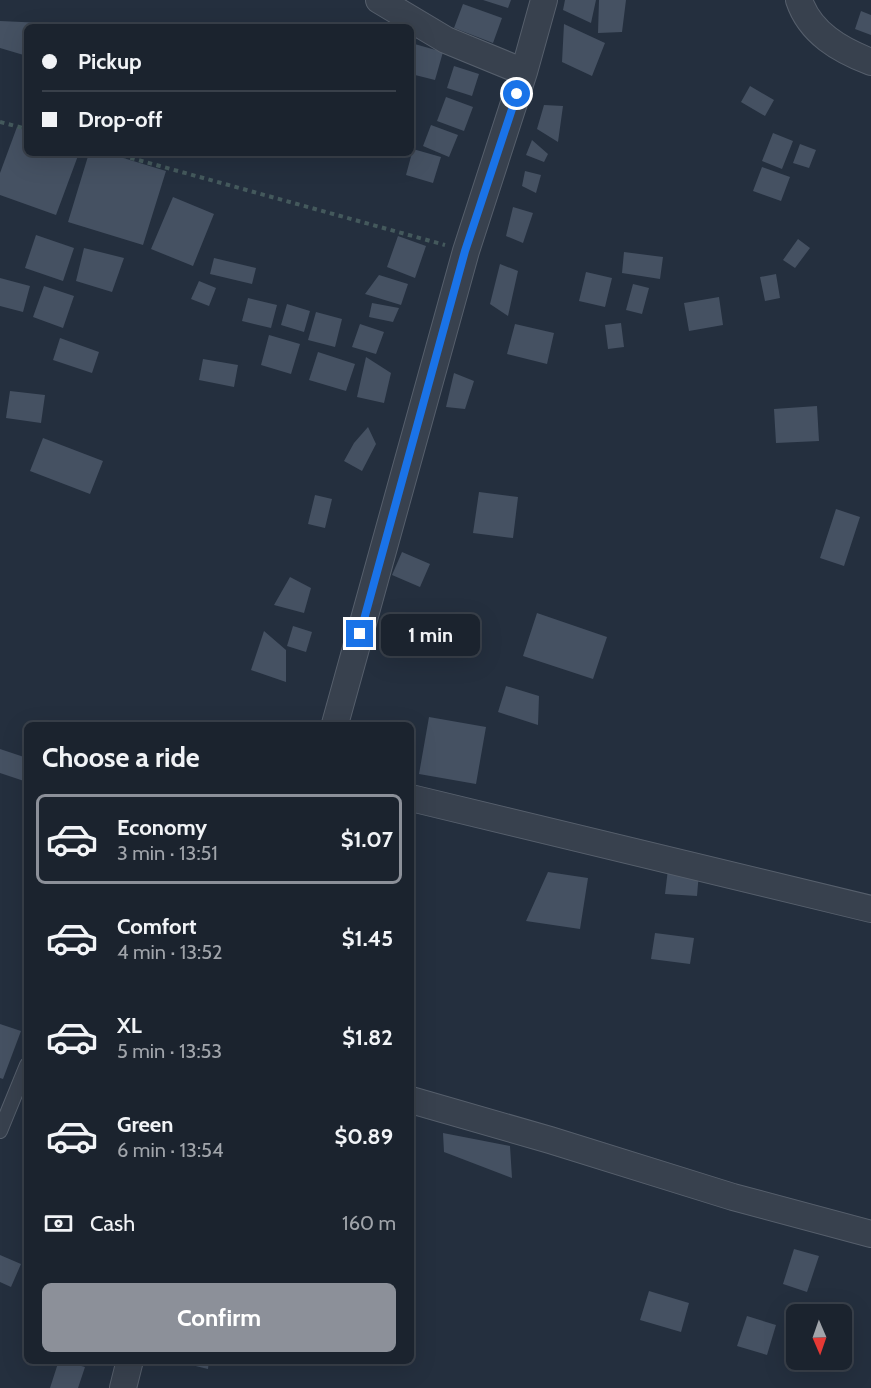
<!DOCTYPE html>
<meta charset="utf-8">
<style>
:root{--surface:#1b232e;--page:#242b36;--text:#f1f3f6;--muted:#a0a4aa;--line:#39404a;--accent:#8c9099}
body{margin:0;font-family:Cabin,sans-serif;background:var(--page);color:var(--text);height:100vh;display:flex;flex-direction:column;font-size:22px;white-space:nowrap}
*{box-sizing:border-box;margin:0}
p{font-size:20px;color:var(--muted)}
.icon{flex:none;width:33px;height:33px;fill:none;stroke:currentColor;stroke-width:2;stroke-linecap:round;stroke-linejoin:round}
.map{position:relative;flex:1;overflow:hidden}
.sheet{position:absolute;left:24px;top:722px;width:390px;height:642px;display:flex;flex-direction:column;background:var(--surface);border-radius:9px;box-shadow:0 6px 24px #0002,0 0 0 2px var(--line)}
.sheet>*{flex:none}
.hud{position:absolute;left:24px;top:24px;width:390px;height:132px;border-radius:9px;box-shadow:0 6px 24px #0002,0 0 0 2px var(--line);display:grid;align-content:center;height:132px;padding:0 18px;background:var(--surface)}
.needle{width:39px;rotate:178deg}
.buttons{position:absolute;left:786px;top:1304px;display:grid;gap:12px}
.buttons a{display:grid;place-items:center;width:66px;height:66px;border-radius:9px;background:var(--surface);box-shadow:0 6px 24px #0002,0 0 0 2px var(--line);font-size:30px}
.end{position:absolute;width:27px;height:27px;margin:-14px;border:8px solid #1a73e8;background:#fff;box-shadow:0 0 0 3px #fff}
.from{border-radius:50%}
.bubble{position:absolute;height:42px;border-radius:9px;background:var(--surface);box-shadow:0 6px 24px #0002,0 0 0 2px var(--line);font-size:20px;font-weight:800;line-height:42px;text-align:center}
.hud b{display:flex;align-items:center;gap:21px;height:57px;font-size:22px}
.hud b+b{border-top:2px solid var(--line)}
.hud i{width:15px;height:15px;background:var(--text)}
ul{padding:0;list-style:none}
li{display:flex;align-items:center;gap:18px;height:90px;margin:0 12px 9px;padding:0 6px;border:3px solid transparent;border-radius:9px}
li div{flex:1}
li b{display:block;font-size:22px}
li em{font-style:normal;font-weight:800}
li.current{border-color:var(--accent)}
li>.icon{width:54px;height:54px;stroke-width:1.5}
h2{padding:0 18px;font-size:27px;line-height:72px}
.pay{display:flex;align-items:center;gap:15px;height:66px;padding:0 18px;font-size:22px}
.pay p{margin-inline-start:auto}
.action{display:flex;gap:12px;margin-top:auto;padding:12px 18px}
.action a{flex:1;height:69px;border-radius:9px;background:var(--accent);color:#fff;font-size:24px;font-weight:800;line-height:69px;text-align:center}
.map>svg:first-child{display:block}
.building{fill:#455162}
.lines{fill:none;stroke-linecap:round;stroke-linejoin:round}
.service-casing{stroke:#565f6c;stroke-width:16}
.minor-casing{stroke:#565f6c;stroke-width:28}
.path{stroke:#44595c;stroke-width:4;stroke-dasharray:4.5 4.5;stroke-linecap:butt}
.service{stroke:#38414e;stroke-width:14}
.minor{stroke:#38414e;stroke-width:26}
.route{stroke:#1a73e8;stroke-width:8}
</style>
<div class="map">
<svg width="871" height="1388" viewBox="0 0 871 1388">
<rect width="100%" height="100%" fill="#242f3e"/>
<path class="building" d="M 483,0 L 511,0 L 508,8 Z
M 565,0 L 596,0 L 591,23 L 563,10 Z
M 599,0 L 626,0 L 622,32 L 598,33 Z
M 463,4 L 502,18 L 493,43 L 454,28 Z
M 861,11 L 871,15 L 871,35 L 855,29 Z
M 0,21 L 44,23 L 43,27 L 27,27 L 27,56 L 0,48 Z
M 564,24 L 605,43 L 592,76 L 562,62 Z
M 411,43 L 443,52 L 435,80 L 411,74 Z
M 454,66 L 479,74 L 472,96 L 447,88 Z
M 750,86 L 774,100 L 765,116 L 741,102 Z
M 446,97 L 473,107 L 464,131 L 437,121 Z
M 544,105 L 563,106 L 558,142 L 537,129 Z
M 431,125 L 458,135 L 449,157 L 423,146 Z
M 17,127 L 27,130 L 27,153 L 79,153 L 56,215 L 0,195 L 0,173 Z
M 773,133 L 793,141 L 782,169 L 762,161 Z
M 532,140 L 548,154 L 544,162 L 526,155 Z
M 800,144 L 816,150 L 809,168 L 793,163 Z
M 413,149 L 441,157 L 433,183 L 406,175 Z
M 89,153 L 107,153 L 166,171 L 143,245 L 68,222 Z
M 762,167 L 790,177 L 781,201 L 753,191 Z
M 525,171 L 541,175 L 536,193 L 522,186 Z
M 173,197 L 214,214 L 193,266 L 151,249 Z
M 513,207 L 533,213 L 523,243 L 506,236 Z
M 36,235 L 74,248 L 63,281 L 25,268 Z
M 398,236 L 426,246 L 415,278 L 387,267 Z
M 798,239 L 810,248 L 795,268 L 783,260 Z
M 84,248 L 124,258 L 112,292 L 76,281 Z
M 624,252 L 663,257 L 660,279 L 622,273 Z
M 214,258 L 256,268 L 252,284 L 210,274 Z
M 500,264 L 518,271 L 508,316 L 490,304 Z
M 586,272 L 612,278 L 605,307 L 579,301 Z
M 776,274 L 780,298 L 765,301 L 760,277 Z
M 379,275 L 408,284 L 401,305 L 365,294 Z
M 0,278 L 30,286 L 23,312 L 0,306 Z
M 199,281 L 216,288 L 209,306 L 191,299 Z
M 633,284 L 649,288 L 642,314 L 626,310 Z
M 44,286 L 74,296 L 63,328 L 33,317 Z
M 719,297 L 723,325 L 689,331 L 684,303 Z
M 248,298 L 277,305 L 271,328 L 242,321 Z
M 372,303 L 399,308 L 393,322 L 369,317 Z
M 287,304 L 310,311 L 304,332 L 281,325 Z
M 316,312 L 342,319 L 335,347 L 308,340 Z
M 621,323 L 624,347 L 608,349 L 605,325 Z
M 360,324 L 384,332 L 376,354 L 352,347 Z
M 515,324 L 554,333 L 547,364 L 507,354 Z
M 269,335 L 300,344 L 291,374 L 261,365 Z
M 60,338 L 99,352 L 92,373 L 53,360 Z
M 318,352 L 355,364 L 346,391 L 309,380 Z
M 366,357 L 391,373 L 384,403 L 357,397 Z
M 203,359 L 238,365 L 234,387 L 199,380 Z
M 454,373 L 474,381 L 465,409 L 446,407 Z
M 10,391 L 45,395 L 41,423 L 6,418 Z
M 817,406 L 819,441 L 776,443 L 774,409 Z
M 368,427 L 376,444 L 362,471 L 344,461 L 354,443 Z
M 43,438 L 103,461 L 90,494 L 30,471 Z
M 479,492 L 518,497 L 513,538 L 473,533 Z
M 315,495 L 332,499 L 325,528 L 308,524 Z
M 836,509 L 860,517 L 844,566 L 820,558 Z
M 402,552 L 430,564 L 420,587 L 392,575 Z
M 290,577 L 311,588 L 304,613 L 274,605 Z
M 537,613 L 607,637 L 593,679 L 523,656 Z
M 293,626 L 312,632 L 306,652 L 287,646 Z
M 264,631 L 286,650 L 286,682 L 251,670 Z
M 506,686 L 539,696 L 538,725 L 498,712 Z
M 429,717 L 486,727 L 476,784 L 419,774 Z
M 0,749 L 27,758 L 27,782 L 0,773 Z
M 411,864 L 415,865 L 416,896 L 411,895 Z
M 668,869 L 699,872 L 697,896 L 665,894 Z
M 548,872 L 588,878 L 580,929 L 526,921 Z
M 655,933 L 694,938 L 690,964 L 651,959 Z
M 0,1024 L 21,1031 L 3,1079 L 0,1078 Z
M 443,1133 L 510,1146 L 512,1178 L 444,1152 Z
M 794,1249 L 819,1256 L 807,1292 L 783,1284 Z
M 0,1255 L 21,1264 L 11,1287 L 0,1282 Z
M 649,1291 L 689,1303 L 681,1332 L 640,1320 Z
M 747,1316 L 776,1325 L 767,1355 L 737,1346 Z
M 59,1360 L 85,1367 L 78,1388 L 50,1388 Z
M 171,1360 L 209,1360 L 208,1369 Z"/>
<g class="lines">
<defs>
<path id="service" d="M 0,1131 L 27,1065"/>
<path id="minor" d="M 379,0 L 446,40 L 524,72
M 799,0 C 810,33 840,50 871,62
M 335,724 L 466,251 L 524,72 L 544,0
M 411,798 L 871,909
M 411,1100 L 550,1140 L 733,1197 L 871,1234
M 123,1388 L 130,1360"/>
</defs>
<use href="#service" class="service-casing"/>
<use href="#minor" class="minor-casing"/>
<path class="path" d="M 0,122 L 27,129
M 113,153 L 445,245"/>
<use href="#service" class="service"/>
<use href="#minor" class="minor"/>
</g>
<g class="lines">
<path class="route" d="M 360,634 L 465,251 L 517,94"/>
</g>
</svg>
<div class="buttons">
<a><svg class="needle" viewBox="-14 -14 28 28"><path d="M0-13l5 13h-10z" fill="#e53935"/><path d="M0 13l5-13h-10z" fill="#a0a4aa"/></svg></a>
</div>
<i class="end from" style="left:517px;top:94px"></i>
<i class="end" style="left:360px;top:634px"></i>
<div class="bubble" style="left:381px;top:614px;width:99px">1 min</div>
<div class="hud">
<b><i class="from"></i>Pickup</b>
<b><i></i>Drop-off</b>
</div>
<section class="sheet">
<h2>Choose a ride</h2>
<ul>
<li class="current"><svg class="icon" aria-label="car" viewBox="0 0 24 24"><path d="M5 17H2v-5l4-1 3-4h7l3 4 3 1v5h-3M9 17h6M6 11h13"/><circle cx="7" cy="17" r="2"/><circle cx="17" cy="17" r="2"/></svg><div><b>Economy</b><p>3 min · 13:51</p></div><em>$1.07</em></li>
<li><svg class="icon" aria-label="car" viewBox="0 0 24 24"><path d="M5 17H2v-5l4-1 3-4h7l3 4 3 1v5h-3M9 17h6M6 11h13"/><circle cx="7" cy="17" r="2"/><circle cx="17" cy="17" r="2"/></svg><div><b>Comfort</b><p>4 min · 13:52</p></div><em>$1.45</em></li>
<li><svg class="icon" aria-label="car" viewBox="0 0 24 24"><path d="M5 17H2v-5l4-1 3-4h7l3 4 3 1v5h-3M9 17h6M6 11h13"/><circle cx="7" cy="17" r="2"/><circle cx="17" cy="17" r="2"/></svg><div><b>XL</b><p>5 min · 13:53</p></div><em>$1.82</em></li>
<li><svg class="icon" aria-label="car" viewBox="0 0 24 24"><path d="M5 17H2v-5l4-1 3-4h7l3 4 3 1v5h-3M9 17h6M6 11h13"/><circle cx="7" cy="17" r="2"/><circle cx="17" cy="17" r="2"/></svg><div><b>Green</b><p>6 min · 13:54</p></div><em>$0.89</em></li>
</ul>
<div class="pay"><svg class="icon" aria-label="cash" viewBox="0 0 24 24"><path d="M3 7h18v10H3z"/><circle cx="12" cy="12" r="2"/></svg>Cash<p>160 m</p></div>
<div class="action"><a>Confirm</a></div>
</section>
</div>
